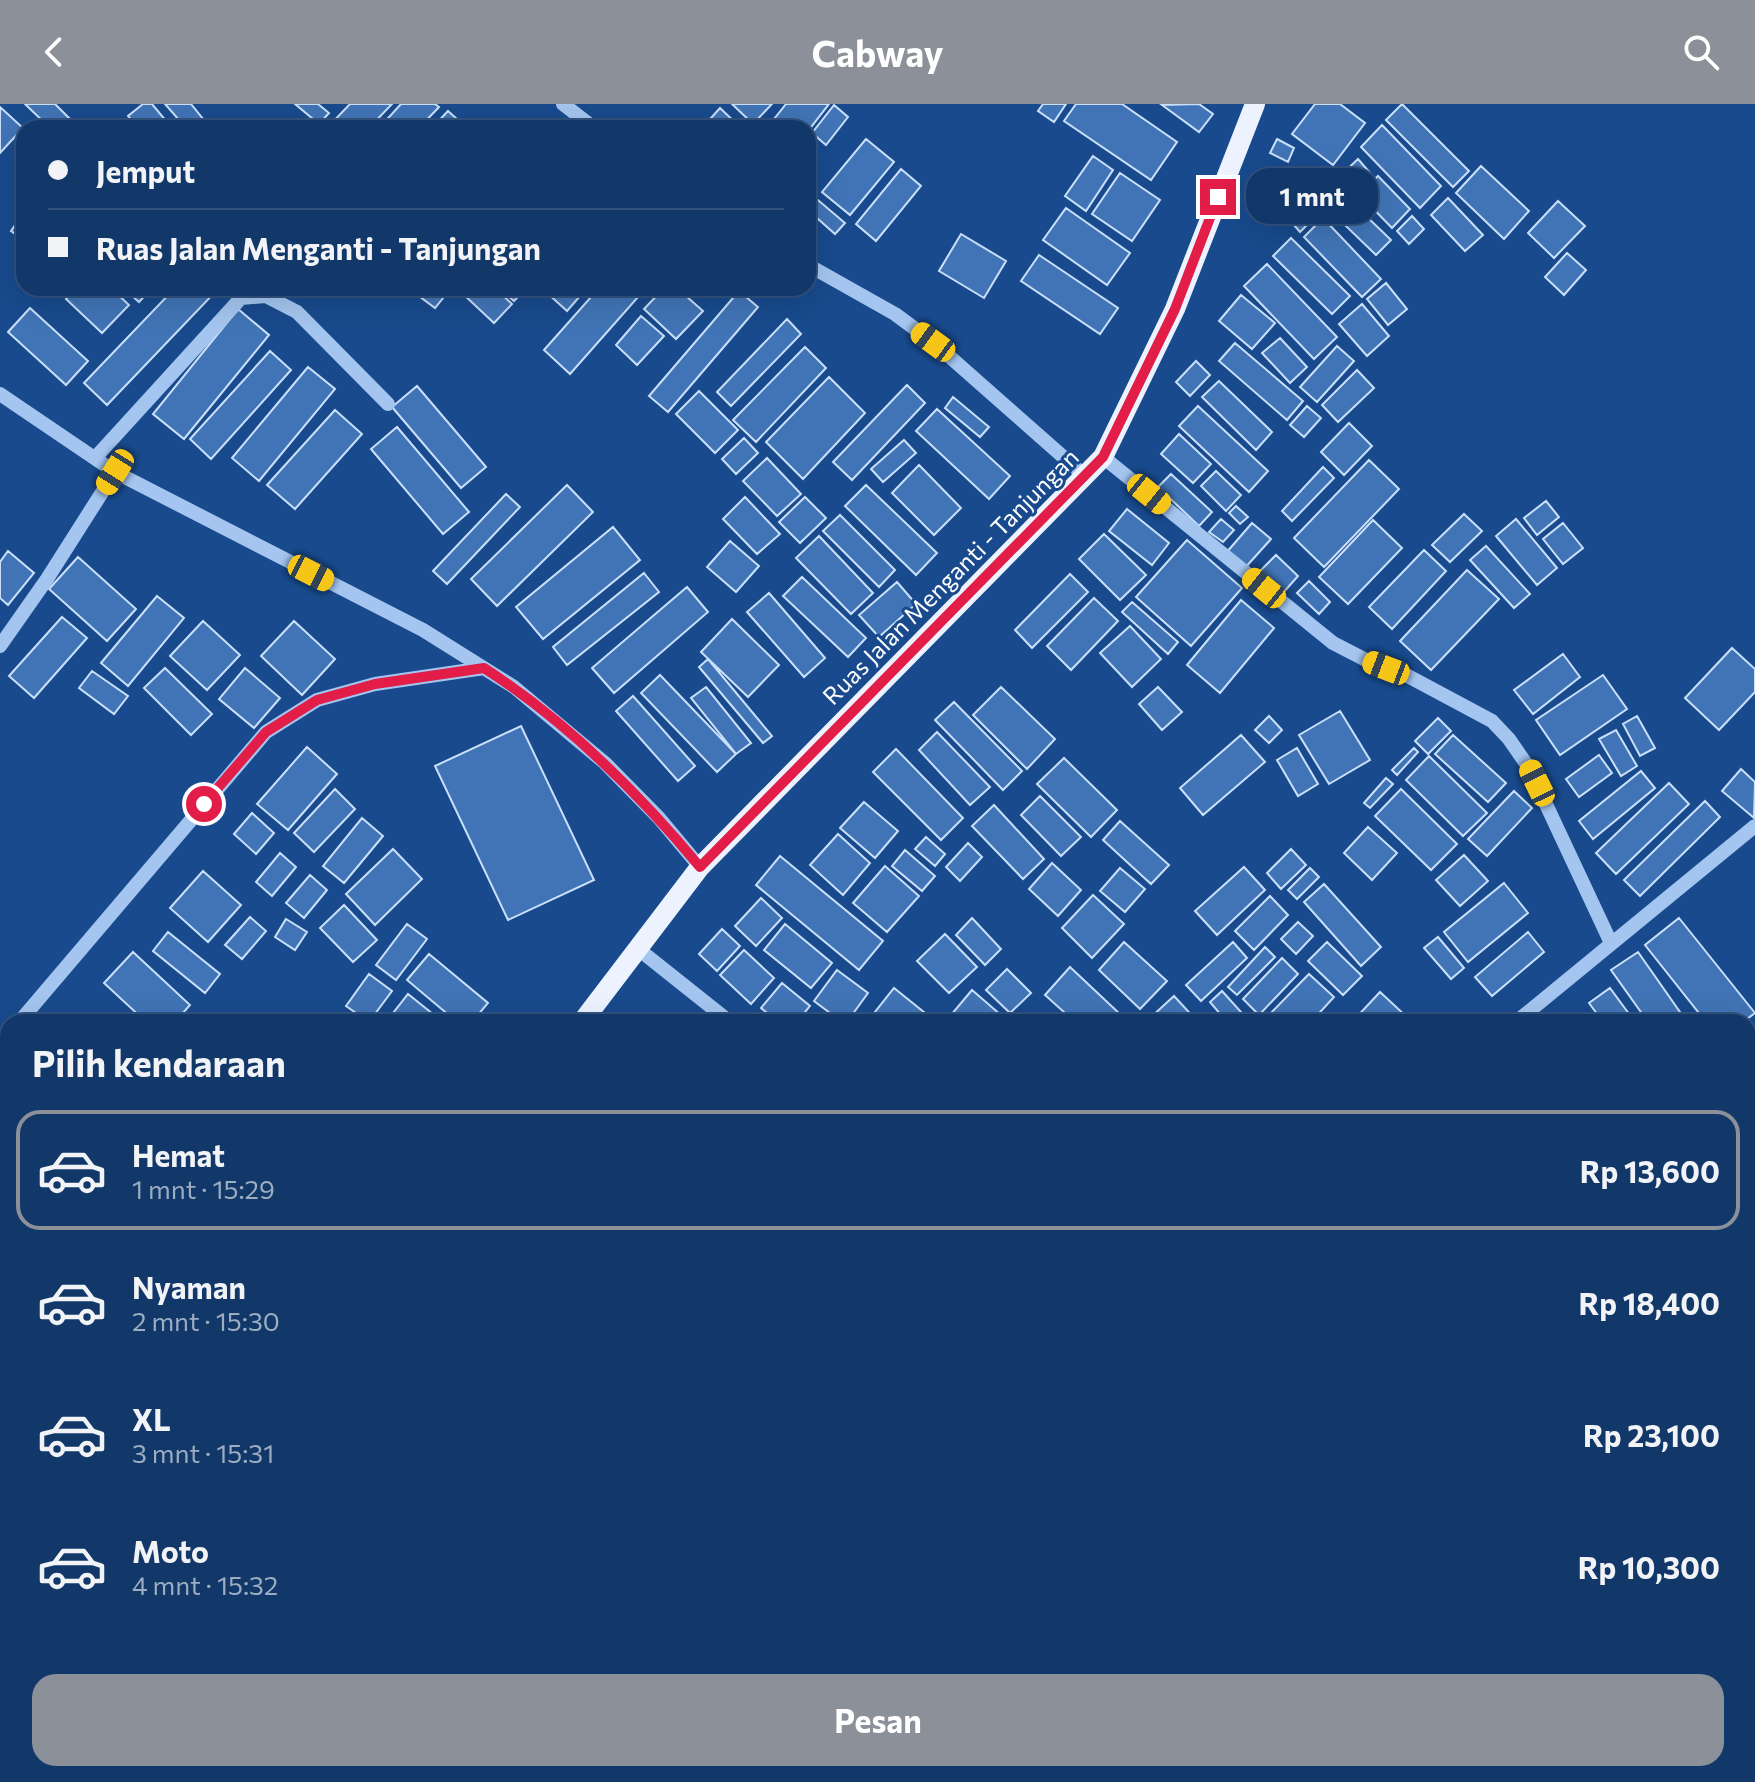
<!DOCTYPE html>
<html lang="id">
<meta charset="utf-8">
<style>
:root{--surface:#12386a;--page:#1f4372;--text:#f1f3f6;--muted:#9cacc1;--line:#31527e;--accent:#8c9099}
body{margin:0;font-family:Commissioner,sans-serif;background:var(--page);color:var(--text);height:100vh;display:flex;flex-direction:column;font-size:30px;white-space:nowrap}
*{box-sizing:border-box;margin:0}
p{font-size:26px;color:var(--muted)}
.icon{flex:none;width:44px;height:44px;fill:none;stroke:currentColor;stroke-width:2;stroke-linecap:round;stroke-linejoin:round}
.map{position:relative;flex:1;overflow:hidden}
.sheet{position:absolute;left:0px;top:910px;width:1756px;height:768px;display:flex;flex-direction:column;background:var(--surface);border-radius:24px 24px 0 0;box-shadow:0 8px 32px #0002,0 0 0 2px var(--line)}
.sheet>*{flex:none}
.banner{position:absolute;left:16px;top:16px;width:800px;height:176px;border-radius:24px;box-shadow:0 8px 32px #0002,0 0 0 2px var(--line);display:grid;align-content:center;height:176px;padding:0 32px;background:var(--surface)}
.end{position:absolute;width:36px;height:36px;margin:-18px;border:10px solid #e11d48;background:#fff;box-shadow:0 0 0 4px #fff}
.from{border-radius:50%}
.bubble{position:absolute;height:56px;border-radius:24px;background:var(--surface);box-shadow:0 8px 32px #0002,0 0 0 2px var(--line);font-size:26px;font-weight:700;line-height:56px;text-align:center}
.car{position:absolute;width:24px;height:48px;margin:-24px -12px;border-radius:10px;box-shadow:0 0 6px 2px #0007;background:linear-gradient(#f5c518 24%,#345 0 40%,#f5c518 0 76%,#345 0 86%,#f5c518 0)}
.banner b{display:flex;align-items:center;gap:28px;height:76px;font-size:30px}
.banner b+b{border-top:2px solid var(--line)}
.banner i{width:20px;height:20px;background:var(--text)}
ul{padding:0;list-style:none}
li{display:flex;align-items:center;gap:24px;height:120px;margin:0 16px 12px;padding:0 16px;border:4px solid transparent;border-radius:24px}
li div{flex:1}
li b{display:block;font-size:30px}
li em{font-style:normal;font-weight:700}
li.active{border-color:var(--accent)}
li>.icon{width:72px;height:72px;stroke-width:1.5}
h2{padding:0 32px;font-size:36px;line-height:96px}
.cta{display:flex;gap:16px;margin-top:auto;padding:16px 32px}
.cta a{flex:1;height:92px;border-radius:24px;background:var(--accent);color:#fff;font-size:32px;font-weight:700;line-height:92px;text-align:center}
header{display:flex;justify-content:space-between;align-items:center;height:104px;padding:0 32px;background:var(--accent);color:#fff;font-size:36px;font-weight:700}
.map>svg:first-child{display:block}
.building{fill:#4174b6;stroke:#cae0fa;stroke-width:2}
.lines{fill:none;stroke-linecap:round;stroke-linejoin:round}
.minor{stroke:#a4c5ef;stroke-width:14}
.major{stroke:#ecf3ff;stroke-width:20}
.route{stroke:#e11d48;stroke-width:10}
.labels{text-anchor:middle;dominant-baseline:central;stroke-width:6;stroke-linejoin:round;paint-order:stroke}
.street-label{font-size:24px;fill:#fff;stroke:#184a8d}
</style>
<header><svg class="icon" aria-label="back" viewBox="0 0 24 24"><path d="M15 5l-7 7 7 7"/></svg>Cabway<svg class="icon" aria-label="search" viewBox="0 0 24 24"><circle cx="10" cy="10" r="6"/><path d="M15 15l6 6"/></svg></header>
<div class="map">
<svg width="1755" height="1678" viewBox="0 0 1755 1678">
<rect width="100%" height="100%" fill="#184a8d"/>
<path class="building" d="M 25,0 L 55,0 L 75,20 L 70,24 L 50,24 Z
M 143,0 L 152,0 L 172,24 L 138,24 L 128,12 Z
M 165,0 L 191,0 L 203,15 L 193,24 L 186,24 Z
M 295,0 L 318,0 L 329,9 L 319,20 Z
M 350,0 L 392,0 L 369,24 L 327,24 Z
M 401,0 L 435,0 L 439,3 L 419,24 L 379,24 Z
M 732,0 L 772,0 L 753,20 Z
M 786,0 L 829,0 L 808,27 L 808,24 L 767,24 Z
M 1043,0 L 1066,0 L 1054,18 L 1038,7 Z
M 1076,0 L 1122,0 L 1177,38 L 1151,76 L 1064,17 Z
M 1199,0 L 1213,10 L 1199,28 L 1162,1 Z
M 1315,0 L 1340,0 L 1365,19 L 1333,61 L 1292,30 Z
M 1402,0 L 1469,67 L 1453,83 L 1386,16 Z
M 834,1 L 848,13 L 826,41 L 812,29 Z
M 0,3 L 23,24 L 0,49 Z
M 720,4 L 741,24 L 702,24 Z
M 448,7 L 467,24 L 432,24 Z
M 1382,21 L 1441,82 L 1420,104 L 1361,43 Z
M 866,35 L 894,58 L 850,111 L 822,88 Z
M 1277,35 L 1294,44 L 1288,58 L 1270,49 Z
M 1093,52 L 1113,66 L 1086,107 L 1065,92 Z
M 1358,55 L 1370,69 L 1350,87 L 1338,74 Z
M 1481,62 L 1529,107 L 1504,135 L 1456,89 Z
M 901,65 L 921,82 L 876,137 L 856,120 Z
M 1120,69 L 1160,96 L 1132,137 L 1092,110 Z
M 1378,72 L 1410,105 L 1392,124 L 1359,90 Z
M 1335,82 L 1391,136 L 1376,151 L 1320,97 Z
M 812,91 L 845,119 L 835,130 L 808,106 L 808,96 Z
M 1448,94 L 1483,131 L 1465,147 L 1431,111 Z
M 1306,95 L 1319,109 L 1300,128 L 1287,113 Z
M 1558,97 L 1585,122 L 1554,154 L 1528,129 Z
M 1066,104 L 1130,149 L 1107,181 L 1043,136 Z
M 1412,112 L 1424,125 L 1409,140 L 1397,127 Z
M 20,114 L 24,117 L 24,136 L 11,127 Z
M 1323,114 L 1381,175 L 1362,193 L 1304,133 Z
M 961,130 L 1006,157 L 984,194 L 939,167 Z
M 1291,134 L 1350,192 L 1332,210 L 1273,152 Z
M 1567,149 L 1586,166 L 1564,191 L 1545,173 Z
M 1039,151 L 1118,204 L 1100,230 L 1021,177 Z
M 1267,160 L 1337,233 L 1314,255 L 1244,182 Z
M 1386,179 L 1407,205 L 1388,221 L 1367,195 Z
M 77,184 L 111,184 L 129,201 L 102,229 L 66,195 Z
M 123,184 L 152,184 L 139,198 Z
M 175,184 L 219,184 L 107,301 L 84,279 Z
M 419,184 L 451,184 L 435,204 L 415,189 Z
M 469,184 L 495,184 L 512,200 L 494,219 L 463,190 Z
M 499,184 L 526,184 L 514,197 Z
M 547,184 L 587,184 L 567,207 L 545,187 Z
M 599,184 L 646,184 L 570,270 L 544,246 Z
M 664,184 L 677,184 L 703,207 L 676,235 L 644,205 Z
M 739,187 L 758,203 L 668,308 L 649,292 Z
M 1241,191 L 1275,219 L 1252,245 L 1219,217 Z
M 1362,200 L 1389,232 L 1367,252 L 1339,220 Z
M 30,204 L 88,257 L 66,281 L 8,228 Z
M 238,205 L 269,231 L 184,335 L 153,310 Z
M 641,212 L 664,232 L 637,261 L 616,241 Z
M 787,215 L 801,230 L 731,302 L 717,288 Z
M 1280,234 L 1307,263 L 1290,279 L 1262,249 Z
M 1235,239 L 1303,297 L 1287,316 L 1219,257 Z
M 1337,242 L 1354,257 L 1317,298 L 1300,283 Z
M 805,243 L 826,264 L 756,338 L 733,316 Z
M 270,247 L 291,266 L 211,355 L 190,335 Z
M 1196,257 L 1210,271 L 1190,292 L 1176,278 Z
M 308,263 L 335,285 L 259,377 L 232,354 Z
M 1357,266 L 1374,284 L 1338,318 L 1322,301 Z
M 829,273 L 865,309 L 803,375 L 766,338 Z
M 1219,277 L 1272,328 L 1256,346 L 1202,293 Z
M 907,281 L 925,299 L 852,376 L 833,358 Z
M 417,282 L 486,363 L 461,384 L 392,303 Z
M 699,287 L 738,326 L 715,349 L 676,310 Z
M 953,293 L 989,323 L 980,333 L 945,304 Z
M 1198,302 L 1268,367 L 1249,388 L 1179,322 Z
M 1307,302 L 1321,314 L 1304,333 L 1290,321 Z
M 937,305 L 1010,372 L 989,395 L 916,327 Z
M 335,306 L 362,330 L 295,405 L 267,381 Z
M 1349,319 L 1372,342 L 1344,371 L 1321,348 Z
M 397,323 L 469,408 L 443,430 L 371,345 Z
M 1179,330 L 1211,360 L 1193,379 L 1161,350 Z
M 744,334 L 758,349 L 736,370 L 722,355 Z
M 904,336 L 916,349 L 883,378 L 871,365 Z
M 767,354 L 801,390 L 777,412 L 743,377 Z
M 1369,356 L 1399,385 L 1324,463 L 1294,434 Z
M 919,361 L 961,404 L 934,431 L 892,389 Z
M 1323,363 L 1334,374 L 1292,417 L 1282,407 Z
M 1216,367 L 1241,391 L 1226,407 L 1201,382 Z
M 1171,370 L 1212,408 L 1199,422 L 1158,383 Z
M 567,381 L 593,408 L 497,502 L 471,475 Z
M 866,381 L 937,449 L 916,471 L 845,402 Z
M 506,390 L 520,403 L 447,480 L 433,467 Z
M 745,393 L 780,430 L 757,450 L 723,415 Z
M 805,393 L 826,414 L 800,439 L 779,418 Z
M 1546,397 L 1559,413 L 1537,431 L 1524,414 Z
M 1236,402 L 1248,413 L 1240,420 L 1229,409 Z
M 1127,405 L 1169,439 L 1152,461 L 1109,427 Z
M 1464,410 L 1482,427 L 1450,458 L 1432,441 Z
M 840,411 L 895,466 L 879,483 L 823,427 Z
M 1221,415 L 1234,426 L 1223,438 L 1209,428 Z
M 1516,415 L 1557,464 L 1537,481 L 1496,432 Z
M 1373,416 L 1402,444 L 1348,500 L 1319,473 Z
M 1252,419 L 1271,435 L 1244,465 L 1226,449 Z
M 1563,419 L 1583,444 L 1563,460 L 1543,435 Z
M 613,423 L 640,456 L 543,535 L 516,503 Z
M 1104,430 L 1146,471 L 1120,496 L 1079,455 Z
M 819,432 L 873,489 L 851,510 L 796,454 Z
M 1187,436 L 1242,484 L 1191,542 L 1136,493 Z
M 730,437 L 759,462 L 736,488 L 707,463 Z
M 1486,442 L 1530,490 L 1514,504 L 1470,456 Z
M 1424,446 L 1446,467 L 1392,525 L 1369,503 Z
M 8,447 L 34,469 L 8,501 L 0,494 L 0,458 Z
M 1276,451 L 1298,472 L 1283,489 L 1260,467 Z
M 78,453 L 136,505 L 107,537 L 49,485 Z
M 1467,466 L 1499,495 L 1431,566 L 1400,537 Z
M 644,469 L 659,488 L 567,561 L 553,543 Z
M 1070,470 L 1088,488 L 1032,544 L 1015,526 Z
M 802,473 L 866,534 L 848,553 L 783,492 Z
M 1309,477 L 1330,498 L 1319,510 L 1297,489 Z
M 897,478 L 916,500 L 879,533 L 859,511 Z
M 687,483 L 708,508 L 614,589 L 592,564 Z
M 769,489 L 825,554 L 804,573 L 747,508 Z
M 157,492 L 184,514 L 128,582 L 101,559 Z
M 1094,494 L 1118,517 L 1071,566 L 1047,542 Z
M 1241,496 L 1274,524 L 1220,589 L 1187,561 Z
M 1132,498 L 1178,538 L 1168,550 L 1122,508 Z
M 62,513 L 87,534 L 34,594 L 9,572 Z
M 732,515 L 779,561 L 748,593 L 701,548 Z
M 203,517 L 240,551 L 207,586 L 170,552 Z
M 294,517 L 335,555 L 302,591 L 261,552 Z
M 1130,522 L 1161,555 L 1132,583 L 1100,549 Z
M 1732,544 L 1755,565 L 1755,588 L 1719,626 L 1685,594 Z
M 1563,550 L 1580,573 L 1533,610 L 1514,586 Z
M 708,555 L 772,632 L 763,639 L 699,563 Z
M 165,564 L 212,610 L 191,631 L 144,584 Z
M 245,564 L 280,594 L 254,624 L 219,595 Z
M 92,567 L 128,592 L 114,610 L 79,584 Z
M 660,571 L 736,650 L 717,668 L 641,589 Z
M 1603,571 L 1627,605 L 1560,651 L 1536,616 Z
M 706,583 L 751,639 L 736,650 L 691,594 Z
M 1001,583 L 1055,635 L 1027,665 L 973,611 Z
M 1158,583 L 1182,608 L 1162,626 L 1139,600 Z
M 633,592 L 695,662 L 678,677 L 616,607 Z
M 954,598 L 1022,667 L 1003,686 L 935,616 Z
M 1340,607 L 1370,656 L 1329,680 L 1299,631 Z
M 1269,612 L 1282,626 L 1269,639 L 1255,626 Z
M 1637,612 L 1655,644 L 1640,652 L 1623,620 Z
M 1438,614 L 1451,627 L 1428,650 L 1415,637 Z
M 521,622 L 594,776 L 508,816 L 435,662 Z
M 1616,626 L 1637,662 L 1621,672 L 1599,635 Z
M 937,628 L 990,683 L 970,701 L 919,646 Z
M 1241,631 L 1265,658 L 1203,711 L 1180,684 Z
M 1453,631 L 1506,679 L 1488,698 L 1435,650 Z
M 307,643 L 337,670 L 288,726 L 257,700 Z
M 1297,644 L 1318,680 L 1298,692 L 1277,656 Z
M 1414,644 L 1418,648 L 1397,671 L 1392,666 Z
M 896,645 L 963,714 L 941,736 L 873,668 Z
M 1599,651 L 1612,669 L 1579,693 L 1566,675 Z
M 1429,652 L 1487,709 L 1463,732 L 1406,676 Z
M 1064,654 L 1117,706 L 1091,733 L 1037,680 Z
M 1741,665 L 1755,678 L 1754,714 L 1722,687 Z
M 1641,667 L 1655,684 L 1593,735 L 1579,717 Z
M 1386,674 L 1393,680 L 1370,704 L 1364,699 Z
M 1669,679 L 1689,700 L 1616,770 L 1596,749 Z
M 335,685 L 355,705 L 314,748 L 294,729 Z
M 1401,685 L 1457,740 L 1431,766 L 1375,712 Z
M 1514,687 L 1532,704 L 1487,752 L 1468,735 Z
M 1040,692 L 1081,733 L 1061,752 L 1021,711 Z
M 1705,697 L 1720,713 L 1640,792 L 1624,776 Z
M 864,698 L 898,727 L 875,754 L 840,724 Z
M 994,701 L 1044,755 L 1023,775 L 972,722 Z
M 252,709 L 274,729 L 256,750 L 234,730 Z
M 362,714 L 383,732 L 344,779 L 323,762 Z
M 1120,717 L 1169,761 L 1151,780 L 1103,736 Z
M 1368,723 L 1397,749 L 1372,776 L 1344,749 Z
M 838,730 L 870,759 L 843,791 L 810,761 Z
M 926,733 L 945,750 L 935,762 L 915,745 Z
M 968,739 L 982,753 L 960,777 L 946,763 Z
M 393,745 L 422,775 L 375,821 L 346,790 Z
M 1291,745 L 1306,761 L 1281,785 L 1267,769 Z
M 905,746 L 935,772 L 922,787 L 892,762 Z
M 280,749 L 296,763 L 272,792 L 256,778 Z
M 1464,751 L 1488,777 L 1460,802 L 1436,776 Z
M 780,752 L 883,837 L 859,866 L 756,781 Z
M 1052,759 L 1081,786 L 1058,812 L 1029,785 Z
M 885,762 L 919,792 L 887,828 L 853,799 Z
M 1244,763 L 1265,786 L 1217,831 L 1195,807 Z
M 1120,764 L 1145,785 L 1125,808 L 1100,787 Z
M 1310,764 L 1319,773 L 1297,795 L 1288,786 Z
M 203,767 L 241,801 L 208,838 L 170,804 Z
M 310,771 L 327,786 L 304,814 L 286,799 Z
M 1504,779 L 1528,809 L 1468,858 L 1444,828 Z
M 1324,780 L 1381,843 L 1361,862 L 1304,798 Z
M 1093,791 L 1124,820 L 1092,854 L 1062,824 Z
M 1270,792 L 1288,811 L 1254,846 L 1235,827 Z
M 761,794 L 782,814 L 756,842 L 735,822 Z
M 344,801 L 377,836 L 353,858 L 320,824 Z
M 250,813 L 266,827 L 242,855 L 225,841 Z
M 972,814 L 1001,845 L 985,861 L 956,831 Z
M 1679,814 L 1755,909 L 1743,918 L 1706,918 L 1645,841 Z
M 286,815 L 307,828 L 295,846 L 275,833 Z
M 1298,818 L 1313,832 L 1296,850 L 1281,835 Z
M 407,820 L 427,835 L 396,876 L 376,861 Z
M 785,820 L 832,859 L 811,884 L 764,846 Z
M 722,825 L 740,842 L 717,867 L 699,850 Z
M 168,828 L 220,870 L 205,889 L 153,847 Z
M 1528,828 L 1544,848 L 1492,892 L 1475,873 Z
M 945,830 L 977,863 L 949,889 L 917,857 Z
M 1438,833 L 1464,864 L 1451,875 L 1424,844 Z
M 1124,838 L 1167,877 L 1140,905 L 1099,866 Z
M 1233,838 L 1247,854 L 1201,897 L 1186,881 Z
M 1327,838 L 1362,872 L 1343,891 L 1308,857 Z
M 1265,843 L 1275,853 L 1237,891 L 1228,883 Z
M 744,846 L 774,874 L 751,900 L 720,871 Z
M 133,848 L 190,901 L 175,918 L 146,918 L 104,879 Z
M 1638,848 L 1687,918 L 1648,918 L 1611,866 Z
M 429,850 L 488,899 L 472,918 L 457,918 L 407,876 Z
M 1282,854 L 1298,870 L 1259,911 L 1243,895 Z
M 1070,863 L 1121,911 L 1114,918 L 1075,918 L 1045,891 Z
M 1007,865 L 1031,889 L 1010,909 L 986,886 Z
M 837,866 L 868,889 L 847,918 L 842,918 L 814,897 Z
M 369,870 L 392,887 L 369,918 L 346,902 Z
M 1309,870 L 1334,893 L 1311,918 L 1267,918 L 1264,916 Z
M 782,879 L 810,902 L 797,918 L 778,918 L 761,904 Z
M 894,884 L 930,913 L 926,918 L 867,918 Z
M 1610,884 L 1635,918 L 1603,918 L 1589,899 Z
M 972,886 L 1009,918 L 958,918 L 951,911 Z
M 1222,887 L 1250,918 L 1227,918 L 1210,898 Z
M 1380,888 L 1408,914 L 1404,918 L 1352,918 Z
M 408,890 L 443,918 L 386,918 Z
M 1174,892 L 1198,918 L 1154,918 L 1150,914 Z
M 1752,945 L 1755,950 L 1755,1002 L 1748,992 L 1748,948 Z
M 1748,1013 L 1755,1022 L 1755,1084 L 1752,1086 L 1748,1081 Z
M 1748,1338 L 1755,1347 L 1755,1393 L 1748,1384 Z
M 1748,1395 L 1755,1403 L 1755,1439 L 1748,1431 Z
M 8,1598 L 8,1628 L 0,1638 L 0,1608 Z
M 1748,1621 L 1755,1628 L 1755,1667 L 1748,1659 Z
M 8,1654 L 8,1670 L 28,1670 L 22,1678 L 0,1678 L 0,1664 Z
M 94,1670 L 153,1670 L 145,1678 L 86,1678 Z
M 179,1670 L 224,1670 L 217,1678 L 172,1678 Z
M 250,1670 L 272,1670 L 280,1678 L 242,1678 Z
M 651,1670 L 675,1670 L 683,1678 L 643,1678 Z
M 1093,1670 L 1144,1670 L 1133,1678 L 1081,1678 Z
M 1594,1670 L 1641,1670 L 1632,1678 L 1586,1678 Z
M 1699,1670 L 1732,1670 L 1724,1678 L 1691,1678 Z"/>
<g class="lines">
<path class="minor" d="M 563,0 L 594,24
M 808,161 L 895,210 L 933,238 L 1086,373
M 0,290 L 115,368 L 423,526 L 514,583 L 605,659 L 659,714 L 700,763
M 1103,353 L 1333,539 L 1366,556 L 1406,571 L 1492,617 L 1509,635 L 1529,664 L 1611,839
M 95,354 L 241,194 L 266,192 L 297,208 L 388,300
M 0,542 L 47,475 L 115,368
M 637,844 L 730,918
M 20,917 L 266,628 L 317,596 L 375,580 L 484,564
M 1516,918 L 1755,722
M 1748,1111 L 1755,1110
M 1748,1558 L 1755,1540
M 346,1670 L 357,1678
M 1493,1670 L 1503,1678
M 1467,1678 L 1474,1670
M 1671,1678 L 1677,1670"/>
<path class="major" d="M 582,918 L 700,763 L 1103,353 L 1175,205 L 1255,0
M 0,1482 L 8,1484"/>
</g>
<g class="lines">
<path class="route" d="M 204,700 L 266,628 L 317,596 L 375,580 L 484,564 C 566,617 637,687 700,763 L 1103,353 L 1175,205 L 1218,93"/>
</g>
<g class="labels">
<g class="street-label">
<text transform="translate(950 472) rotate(-45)">Ruas Jalan Menganti - Tanjungan</text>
</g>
</g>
</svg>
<i class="end from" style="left:204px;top:700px"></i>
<i class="end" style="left:1218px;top:93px"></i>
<div class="bubble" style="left:1246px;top:64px;width:132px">1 mnt</div>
<i class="car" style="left:933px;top:238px;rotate:306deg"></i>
<i class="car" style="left:115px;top:368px;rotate:212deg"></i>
<i class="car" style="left:1149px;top:390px;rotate:129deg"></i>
<i class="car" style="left:311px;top:469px;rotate:117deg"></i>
<i class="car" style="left:1264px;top:484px;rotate:309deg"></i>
<i class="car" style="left:1386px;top:564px;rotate:291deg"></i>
<i class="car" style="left:1537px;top:679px;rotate:334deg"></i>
<div class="banner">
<b><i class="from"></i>Jemput</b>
<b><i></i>Ruas Jalan Menganti - Tanjungan</b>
</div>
<section class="sheet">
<h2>Pilih kendaraan</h2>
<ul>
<li class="active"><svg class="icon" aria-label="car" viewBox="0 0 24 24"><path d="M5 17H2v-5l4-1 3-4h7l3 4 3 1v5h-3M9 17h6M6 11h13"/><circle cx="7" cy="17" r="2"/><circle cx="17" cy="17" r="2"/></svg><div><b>Hemat</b><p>1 mnt · 15:29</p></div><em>Rp 13,600</em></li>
<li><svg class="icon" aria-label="car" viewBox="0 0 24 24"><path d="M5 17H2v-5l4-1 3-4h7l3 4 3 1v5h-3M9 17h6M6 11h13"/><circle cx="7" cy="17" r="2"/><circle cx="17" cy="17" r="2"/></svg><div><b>Nyaman</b><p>2 mnt · 15:30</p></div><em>Rp 18,400</em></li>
<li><svg class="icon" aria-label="car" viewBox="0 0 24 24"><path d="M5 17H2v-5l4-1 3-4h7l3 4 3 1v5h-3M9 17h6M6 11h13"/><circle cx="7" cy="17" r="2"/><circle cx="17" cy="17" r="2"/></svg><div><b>XL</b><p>3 mnt · 15:31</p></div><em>Rp 23,100</em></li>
<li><svg class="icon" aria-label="car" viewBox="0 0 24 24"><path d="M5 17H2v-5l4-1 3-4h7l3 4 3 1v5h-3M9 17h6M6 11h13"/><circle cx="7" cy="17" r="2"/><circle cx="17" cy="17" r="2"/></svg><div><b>Moto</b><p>4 mnt · 15:32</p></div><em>Rp 10,300</em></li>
</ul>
<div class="cta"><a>Pesan</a></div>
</section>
</div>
